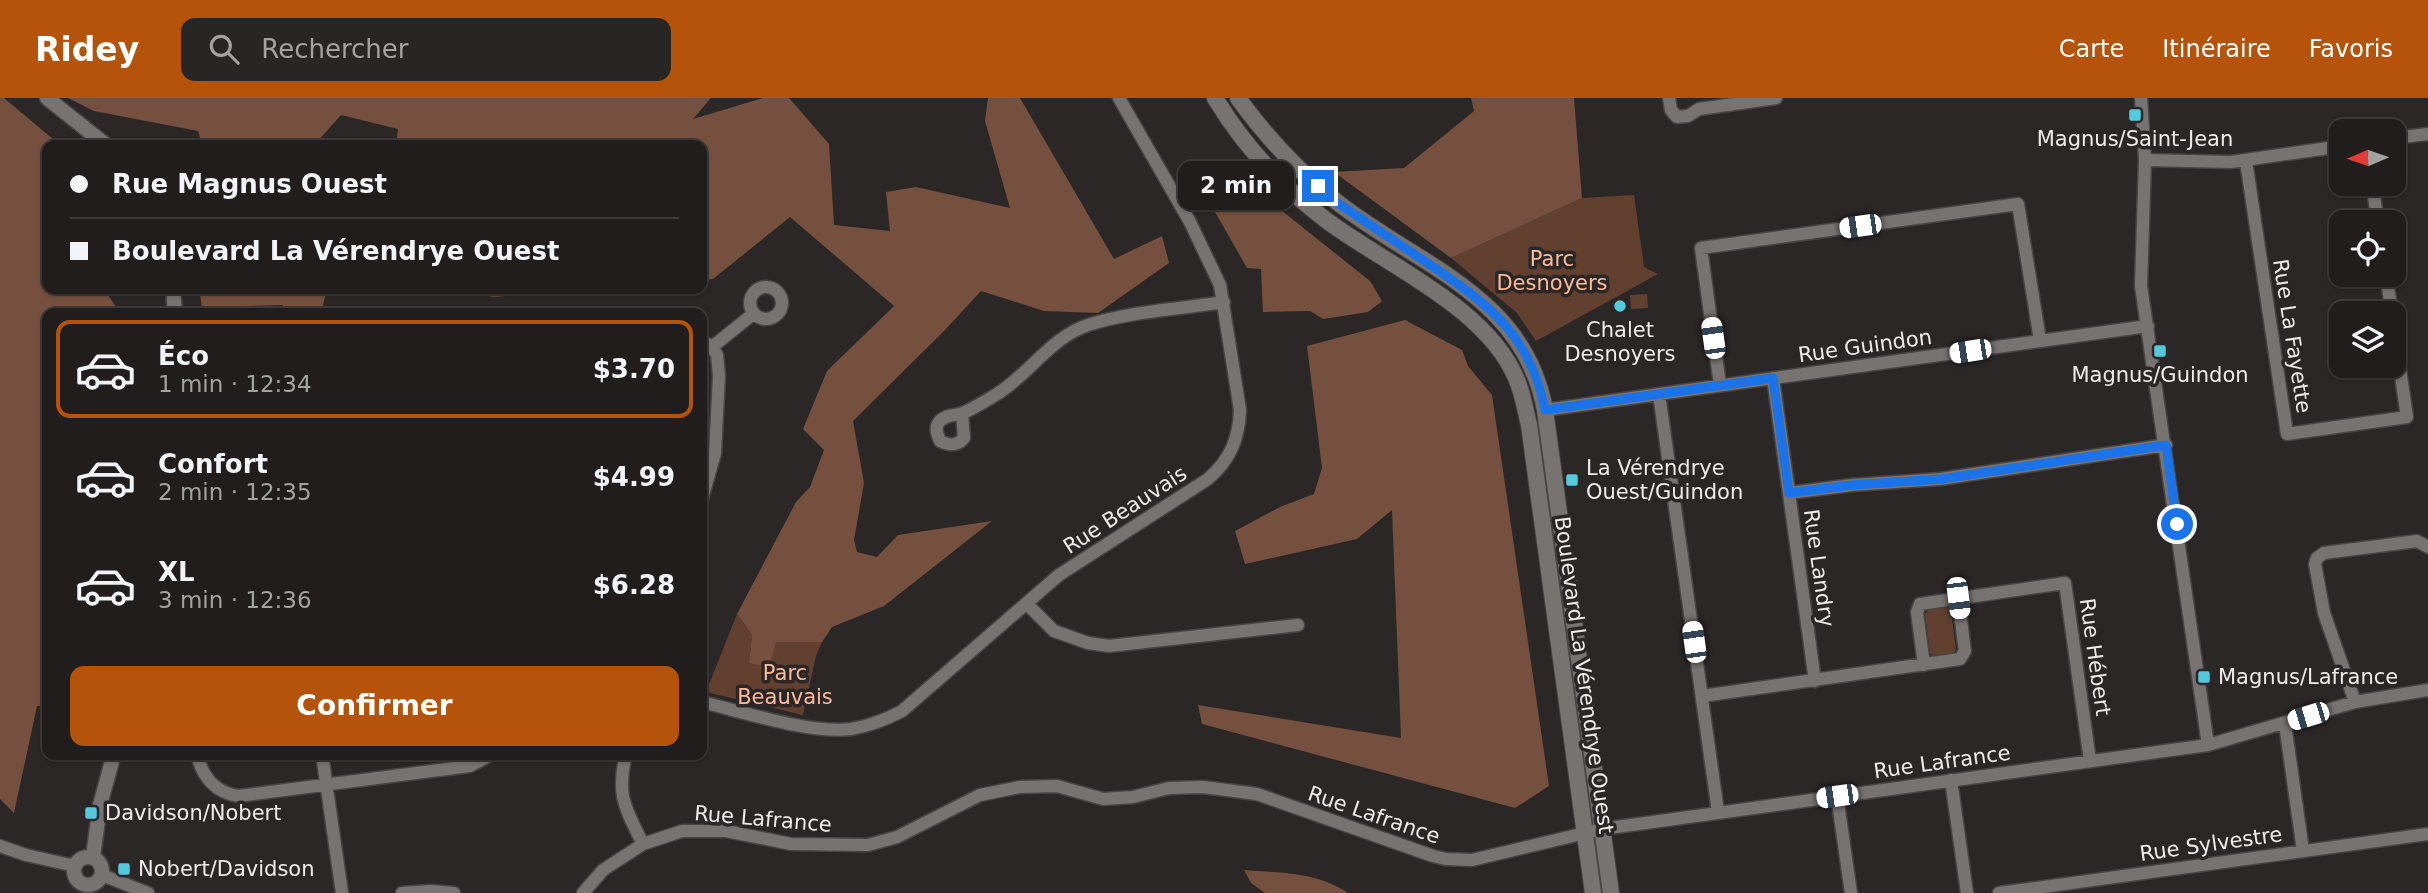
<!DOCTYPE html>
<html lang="fr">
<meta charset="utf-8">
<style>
:root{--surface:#201d1c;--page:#282625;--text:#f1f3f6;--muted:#a2a2a3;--line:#3d3b3b;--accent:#b45309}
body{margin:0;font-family:"DejaVu Sans",sans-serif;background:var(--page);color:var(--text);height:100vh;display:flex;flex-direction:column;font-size:26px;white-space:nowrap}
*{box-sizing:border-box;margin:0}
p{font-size:23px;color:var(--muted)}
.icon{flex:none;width:38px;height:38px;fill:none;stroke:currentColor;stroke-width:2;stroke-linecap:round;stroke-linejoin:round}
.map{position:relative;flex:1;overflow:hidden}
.details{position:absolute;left:42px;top:210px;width:665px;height:452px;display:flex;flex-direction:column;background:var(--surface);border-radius:14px;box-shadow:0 2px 5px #0004,0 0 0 2px var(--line)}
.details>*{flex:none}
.hud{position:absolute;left:42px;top:42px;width:665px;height:154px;border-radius:14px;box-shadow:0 2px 5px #0004,0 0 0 2px var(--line);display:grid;align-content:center;height:154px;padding:0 28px;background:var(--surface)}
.needle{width:46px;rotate:268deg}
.controls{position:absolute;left:2329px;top:21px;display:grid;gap:14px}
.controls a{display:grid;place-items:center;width:77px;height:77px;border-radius:14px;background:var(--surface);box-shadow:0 2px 5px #0004,0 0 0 2px var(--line);font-size:35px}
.end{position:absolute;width:32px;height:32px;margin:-16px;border:9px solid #1a73e8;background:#fff;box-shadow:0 0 0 4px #fff}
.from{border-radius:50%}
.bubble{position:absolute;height:49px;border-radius:14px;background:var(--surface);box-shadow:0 2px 5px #0004,0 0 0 2px var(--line);font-size:23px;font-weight:800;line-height:49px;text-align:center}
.car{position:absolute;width:21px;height:42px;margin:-21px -10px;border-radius:9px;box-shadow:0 0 5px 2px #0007;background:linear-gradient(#fff 24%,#345 0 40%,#fff 0 76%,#345 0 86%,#fff 0)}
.hud b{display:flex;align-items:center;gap:24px;height:66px;font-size:26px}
.hud b+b{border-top:2px solid var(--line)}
.hud i{width:18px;height:18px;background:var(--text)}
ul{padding:12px 0 0;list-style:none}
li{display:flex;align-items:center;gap:21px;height:98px;margin:0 14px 10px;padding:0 14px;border:4px solid transparent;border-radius:14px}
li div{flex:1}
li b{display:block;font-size:26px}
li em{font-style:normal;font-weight:800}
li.selected{border-color:var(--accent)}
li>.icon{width:63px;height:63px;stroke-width:1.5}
.button{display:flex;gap:14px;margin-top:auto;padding:14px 28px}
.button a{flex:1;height:80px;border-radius:14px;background:var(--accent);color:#fff;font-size:28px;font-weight:800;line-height:80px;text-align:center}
header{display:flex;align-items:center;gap:42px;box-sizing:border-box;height:98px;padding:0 35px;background:var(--accent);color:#fff}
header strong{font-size:33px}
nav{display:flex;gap:38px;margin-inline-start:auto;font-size:24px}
.search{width:490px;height:63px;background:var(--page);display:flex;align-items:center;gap:18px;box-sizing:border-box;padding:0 24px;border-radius:14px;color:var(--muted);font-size:26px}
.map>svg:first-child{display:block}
.green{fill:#624030}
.forest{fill:#76503e}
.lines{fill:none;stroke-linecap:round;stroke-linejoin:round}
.minor-casing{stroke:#484544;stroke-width:15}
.tertiary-casing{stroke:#484544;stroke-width:17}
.secondary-casing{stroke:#484544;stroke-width:18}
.minor{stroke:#777371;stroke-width:12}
.tertiary{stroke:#777371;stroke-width:14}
.secondary{stroke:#777371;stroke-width:16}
.route{stroke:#1a73e8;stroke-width:9}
.poi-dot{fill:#54cade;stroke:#2b2726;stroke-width:2.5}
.labels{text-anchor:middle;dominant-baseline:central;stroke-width:7;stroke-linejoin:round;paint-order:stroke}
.poi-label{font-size:21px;fill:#eeeceb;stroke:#2b2726;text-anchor:start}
.park-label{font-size:21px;fill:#fdba9a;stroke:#2b2726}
.street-label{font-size:21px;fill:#eeeceb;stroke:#2b2726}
</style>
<header>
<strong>Ridey</strong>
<div class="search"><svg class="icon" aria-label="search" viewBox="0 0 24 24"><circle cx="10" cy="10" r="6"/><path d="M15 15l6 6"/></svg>Rechercher</div>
<nav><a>Carte</a><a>Itinéraire</a><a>Favoris</a></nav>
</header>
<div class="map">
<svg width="2428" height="795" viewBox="0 0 2428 795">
<rect width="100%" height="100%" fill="#2b2726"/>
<path class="green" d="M 1634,97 L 1644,169 L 1658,176 L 1536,243 L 1517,215 L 1451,160 L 1582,100 Z
M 1647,196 L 1648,210 L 1631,211 L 1630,197 Z
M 1948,509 L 1951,512 L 1956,552 L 1952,557 L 1936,560 L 1930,555 L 1925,516 L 1929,511 Z
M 737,516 L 752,537 L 749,565 L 776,544 L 822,544 L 816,558 L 803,617 L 706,594 Z"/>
<path class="forest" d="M 0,0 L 4,0 L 60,47 L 47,47 L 47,191 L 104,191 L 120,215 L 47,215 L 47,608 L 37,608 L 14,715 L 0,701 Z
M 68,0 L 711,0 L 693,21 L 763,0 L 789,0 L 829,46 L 834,127 L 890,133 L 886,94 L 916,89 L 1010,110 L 985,23 L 988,0 L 1020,0 L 1114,161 L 1162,138 L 1169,165 L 1098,215 L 1044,213 L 981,193 L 944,233 L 853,323 L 864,385 L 854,442 L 857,454 L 877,459 L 898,437 L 992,423 L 884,508 L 832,529 L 822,544 L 776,544 L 769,569 L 749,565 L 752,537 L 737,516 L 796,404 L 810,389 L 824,352 L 803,331 L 827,273 L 894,208 L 790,119 L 713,181 L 702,182 L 702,47 L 396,47 L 398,31 L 341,17 L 315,46 L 244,47 L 201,43 L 198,33 L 94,13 Z
M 1471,0 L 1574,0 L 1582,100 L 1451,160 L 1334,74 L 1404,70 L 1474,13 Z
M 1242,81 L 1370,183 L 1382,203 L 1368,214 L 1323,221 L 1310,213 L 1263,214 L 1261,171 L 1247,170 L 1207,100 Z
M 199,191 L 327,191 L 321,215 L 284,215 L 283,207 L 246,208 L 246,215 L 203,215 Z
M 364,191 L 429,191 L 396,198 Z
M 467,191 L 597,191 L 493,199 Z
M 1405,222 L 1462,252 L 1468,268 L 1492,297 L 1549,688 L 1515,710 L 1202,626 L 1198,607 L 1401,640 L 1392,412 L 1357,441 L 1245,466 L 1235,433 L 1280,409 L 1314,396 L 1322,370 L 1307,248 Z
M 1244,772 C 1281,775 1317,774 1348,795 L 1265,795 L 1251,785 Z"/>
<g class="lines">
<defs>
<path id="minor" d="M 1669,0 L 1671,12 L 1677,19 L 1688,18 L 1699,11 L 1776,0
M 2141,0 L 2145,62 L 2141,188 L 2208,647
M 2394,40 L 2428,36
M 2145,62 L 2231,64 L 2342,48
M 2246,63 L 2287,336 L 2407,319 L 2394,231
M 2372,86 L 2378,124
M 2386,177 L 2392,215
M750 205a16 16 0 1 1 32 0a16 16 0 1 1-32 0Z
M 702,243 L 712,249 L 717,257 L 719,278 L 715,355 L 702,401
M 712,249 L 753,216
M 1773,280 L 1815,583
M 1720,287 L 1701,150 L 2018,106 L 2040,242
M 1659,296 L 1718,714
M 1545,312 L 2148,228
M 962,316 L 964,340 C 957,348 950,348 940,343 C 937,336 934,329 940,323 C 946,316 957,318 965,314 C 976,309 987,302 997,296 C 1031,275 1051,238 1091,226 C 1134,213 1181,211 1224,204
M 1789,395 L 1852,387 L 1940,381 L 2166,347
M 1027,506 L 1054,533 L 1088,545 L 1109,548 L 1298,527
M 1924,567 L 1917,514 L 1920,506 L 2065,485 L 2090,663
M 1702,598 L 1960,561 L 1965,553 L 1958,500
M 702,604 C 743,614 810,636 851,631 C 869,628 887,621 902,613 L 1059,477 L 1208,381 C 1230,362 1239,341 1240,312 L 1220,187 L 1190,124 L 1119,0
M 2355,604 L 2324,515 L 2315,466 L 2317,460 L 2324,455 L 2417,443 L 2428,449
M 2285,626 L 2303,753
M 197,656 C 202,679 216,695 239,698 L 470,668 L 492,656
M 322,656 L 342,795
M 626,656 C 616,697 625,710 643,746
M 1951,682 L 1967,795
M 1837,698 L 1851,795
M 0,748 L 26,757 L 75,768
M 102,777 L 148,795
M 402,795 L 430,793 L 454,795
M 583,795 L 603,772 L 643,746 L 682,733 L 726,733 L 791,746 L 868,747 L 897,739 L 980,697 L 1020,689 L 1057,688 L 1103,701 L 1133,699 L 1169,690 L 1203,689 L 1257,696 L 1433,758 L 1446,761 L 1472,762 L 1602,731 L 2208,647 L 2355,604 L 2428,592
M 1999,795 L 2428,736"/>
<path id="tertiary" d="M 47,0 L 106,47
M 173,191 L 175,215
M74 773a14 14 0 1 1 28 0a14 14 0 1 1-28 0Z
M 93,759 L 100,707 L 114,656"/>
<path id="secondary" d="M 1215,0 C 1244,48 1281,88 1326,122 C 1386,167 1486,209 1516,280 C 1523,295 1525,311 1529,327 L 1593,795
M 1238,0 C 1267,40 1299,74 1337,104 C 1418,168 1524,197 1545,312 L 1611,795"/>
</defs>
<use href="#minor" class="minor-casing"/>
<use href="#tertiary" class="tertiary-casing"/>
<use href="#secondary" class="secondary-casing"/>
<use href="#minor" class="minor"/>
<use href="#tertiary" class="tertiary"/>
<use href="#secondary" class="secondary"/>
</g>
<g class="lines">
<path class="route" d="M 1318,88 L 1339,106 C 1369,126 1399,146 1429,166 C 1488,206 1531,237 1545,312 L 1773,280 L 1789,395 L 1852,387 L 1941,381 L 2166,347 L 2177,426"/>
</g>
<g class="poi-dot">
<rect x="2128" y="10" width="14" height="14" rx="3.5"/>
<circle cx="1620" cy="208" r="7"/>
<rect x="2153" y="246" width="14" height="14" rx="3.5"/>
<rect x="1565" y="375" width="14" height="14" rx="3.5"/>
<rect x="2197" y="572" width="14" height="14" rx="3.5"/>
<rect x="84" y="708" width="14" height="14" rx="3.5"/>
<rect x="117" y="764" width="14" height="14" rx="3.5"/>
</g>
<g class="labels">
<g class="poi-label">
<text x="2135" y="41" text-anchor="middle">Magnus/Saint-Jean</text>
<text x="1620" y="232" text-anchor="middle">Chalet<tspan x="1620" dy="24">Desnoyers</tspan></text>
<text x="2160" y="277" text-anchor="middle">Magnus/Guindon</text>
<text x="1586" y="370">La Vérendrye<tspan x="1586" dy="24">Ouest/Guindon</tspan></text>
<text x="2218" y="579">Magnus/Lafrance</text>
<text x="105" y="715">Davidson/Nobert</text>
<text x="138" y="771">Nobert/Davidson</text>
</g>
<g class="park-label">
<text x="1552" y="161">Parc<tspan x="1552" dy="24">Desnoyers</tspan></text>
<text x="785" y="575">Parc<tspan x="785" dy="24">Beauvais</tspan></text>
</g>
<g class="street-label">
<text transform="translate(2292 238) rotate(81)">Rue La Fayette</text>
<text transform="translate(1865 248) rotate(-8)">Rue Guindon</text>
<text transform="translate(1125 412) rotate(-33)">Rue Beauvais</text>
<text transform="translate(1819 470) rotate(82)">Rue Landry</text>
<text transform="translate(2095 559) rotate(82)">Rue Hébert</text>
<text transform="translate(1584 577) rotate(82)">Boulevard La Vérendrye Ouest</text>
<text transform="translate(1942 664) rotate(-8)">Rue Lafrance</text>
<text transform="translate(1374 717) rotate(19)">Rue Lafrance</text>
<text transform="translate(763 721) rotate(5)">Rue Lafrance</text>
<text transform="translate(2211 746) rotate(-8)">Rue Sylvestre</text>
</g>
</g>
</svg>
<div class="controls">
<a><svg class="needle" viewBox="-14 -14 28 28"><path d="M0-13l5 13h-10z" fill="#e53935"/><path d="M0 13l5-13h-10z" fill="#a2a2a3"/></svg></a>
<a><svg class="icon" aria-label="locate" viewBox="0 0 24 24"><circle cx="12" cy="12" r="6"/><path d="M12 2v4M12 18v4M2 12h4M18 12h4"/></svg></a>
<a><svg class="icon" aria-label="layers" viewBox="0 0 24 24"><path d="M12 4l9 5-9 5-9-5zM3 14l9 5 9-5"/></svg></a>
</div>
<i class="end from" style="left:2177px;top:426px"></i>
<i class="end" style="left:1318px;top:88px"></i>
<div class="bubble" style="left:1178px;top:63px;width:116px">2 min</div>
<i class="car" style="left:1860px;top:128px;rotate:262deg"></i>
<i class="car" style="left:1713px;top:240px;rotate:352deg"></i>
<i class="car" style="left:1970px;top:253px;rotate:261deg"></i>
<i class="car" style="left:1958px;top:500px;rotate:173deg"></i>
<i class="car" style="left:1694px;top:544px;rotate:352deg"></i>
<i class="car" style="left:2308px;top:618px;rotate:253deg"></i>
<i class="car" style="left:1837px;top:698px;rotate:262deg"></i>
<div class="hud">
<b><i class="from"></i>Rue Magnus Ouest</b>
<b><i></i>Boulevard La Vérendrye Ouest</b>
</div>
<section class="details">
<ul>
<li class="selected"><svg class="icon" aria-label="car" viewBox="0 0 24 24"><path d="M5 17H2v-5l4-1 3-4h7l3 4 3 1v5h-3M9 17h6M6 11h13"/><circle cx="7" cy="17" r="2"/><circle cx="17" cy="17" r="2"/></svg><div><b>Éco</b><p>1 min · 12:34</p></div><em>$3.70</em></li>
<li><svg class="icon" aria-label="car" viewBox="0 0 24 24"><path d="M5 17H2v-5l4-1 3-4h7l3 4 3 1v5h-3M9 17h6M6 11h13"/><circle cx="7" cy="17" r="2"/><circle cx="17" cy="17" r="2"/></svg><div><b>Confort</b><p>2 min · 12:35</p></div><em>$4.99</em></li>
<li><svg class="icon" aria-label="car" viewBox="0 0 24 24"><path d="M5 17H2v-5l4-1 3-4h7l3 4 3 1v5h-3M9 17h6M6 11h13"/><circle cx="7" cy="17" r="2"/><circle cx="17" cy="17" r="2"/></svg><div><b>XL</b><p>3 min · 12:36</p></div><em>$6.28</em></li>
</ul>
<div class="button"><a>Confirmer</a></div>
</section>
</div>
